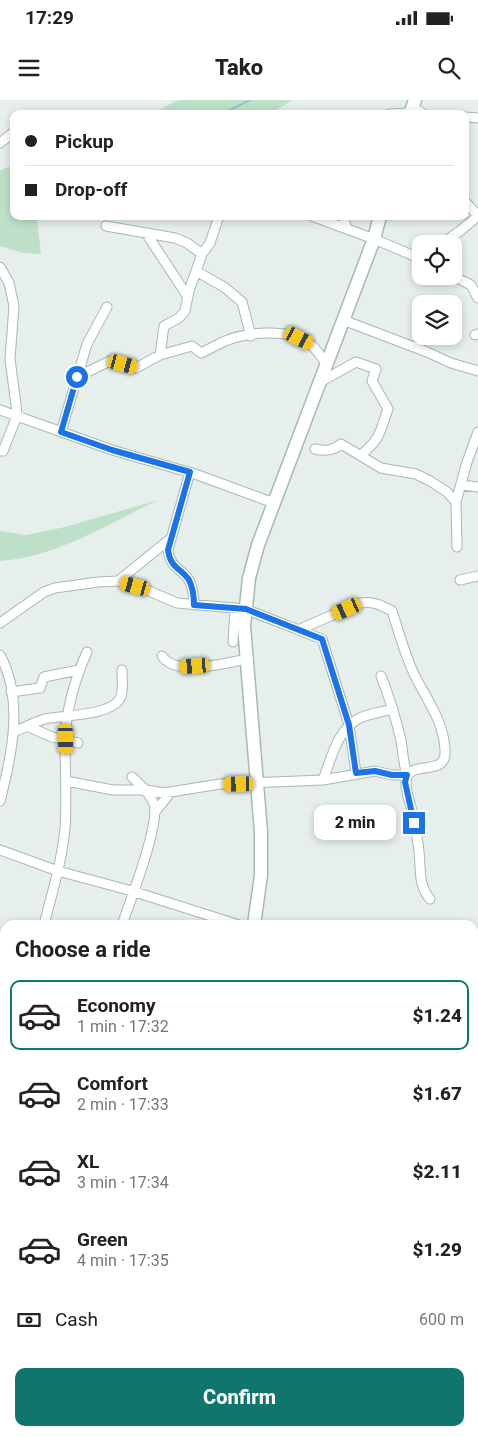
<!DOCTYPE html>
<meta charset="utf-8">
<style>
:root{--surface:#fff;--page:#f6f6f6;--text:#222;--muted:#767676;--line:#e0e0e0;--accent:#0f766e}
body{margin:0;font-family:Roboto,sans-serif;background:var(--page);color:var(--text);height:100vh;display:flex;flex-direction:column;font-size:19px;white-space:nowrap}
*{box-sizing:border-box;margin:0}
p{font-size:16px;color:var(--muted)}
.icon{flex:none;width:28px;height:28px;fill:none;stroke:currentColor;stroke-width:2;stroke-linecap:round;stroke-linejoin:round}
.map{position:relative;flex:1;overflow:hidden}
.sheet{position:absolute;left:0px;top:820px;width:479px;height:516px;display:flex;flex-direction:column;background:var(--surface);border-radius:15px 15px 0 0;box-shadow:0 2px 8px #0003}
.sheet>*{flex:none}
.guide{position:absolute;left:10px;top:10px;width:459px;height:110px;border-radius:10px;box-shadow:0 2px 8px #0003;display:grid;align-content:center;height:110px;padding:0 15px;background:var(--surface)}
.tools{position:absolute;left:412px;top:135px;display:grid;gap:10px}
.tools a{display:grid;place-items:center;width:50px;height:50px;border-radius:10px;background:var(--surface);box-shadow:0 2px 8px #0003;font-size:25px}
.end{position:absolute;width:22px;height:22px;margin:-11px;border:6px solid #1a73e8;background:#fff;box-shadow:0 0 0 2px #fff}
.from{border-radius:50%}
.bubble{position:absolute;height:35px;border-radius:10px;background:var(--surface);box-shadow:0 2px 8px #0003;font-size:16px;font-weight:800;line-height:35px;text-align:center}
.car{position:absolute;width:15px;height:30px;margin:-15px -8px;border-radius:6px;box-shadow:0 0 4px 1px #0007;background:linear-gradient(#f5c518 24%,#345 0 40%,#f5c518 0 76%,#345 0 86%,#f5c518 0)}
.guide b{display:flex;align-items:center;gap:18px;height:48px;font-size:19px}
.guide b+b{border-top:1px solid var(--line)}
.guide i{width:12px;height:12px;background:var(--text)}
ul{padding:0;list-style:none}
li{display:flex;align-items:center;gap:15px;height:70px;margin:0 10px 8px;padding:0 5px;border:2px solid transparent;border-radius:10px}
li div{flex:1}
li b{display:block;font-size:19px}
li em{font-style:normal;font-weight:800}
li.active{border-color:var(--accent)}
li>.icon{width:45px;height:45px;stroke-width:1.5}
h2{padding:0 15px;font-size:22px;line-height:60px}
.pay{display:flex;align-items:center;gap:12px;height:55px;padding:0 15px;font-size:19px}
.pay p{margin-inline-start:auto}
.cta{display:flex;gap:10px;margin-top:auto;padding:10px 15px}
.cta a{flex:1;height:58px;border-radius:10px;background:var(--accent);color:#fff;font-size:20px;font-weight:800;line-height:58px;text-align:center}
.status{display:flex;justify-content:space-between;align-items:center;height:35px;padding:0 25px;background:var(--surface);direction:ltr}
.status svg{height:14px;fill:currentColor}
header{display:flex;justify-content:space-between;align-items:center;height:65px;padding:0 15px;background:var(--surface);font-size:22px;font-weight:800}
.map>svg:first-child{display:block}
.green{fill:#bfe0c8}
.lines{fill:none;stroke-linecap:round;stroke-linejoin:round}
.stream{stroke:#8ec9d4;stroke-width:2.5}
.street-casing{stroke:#a8b8b2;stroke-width:11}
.secondary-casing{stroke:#a4bbb3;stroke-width:15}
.street{stroke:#fff;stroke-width:9}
.secondary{stroke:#fff;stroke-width:12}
.route{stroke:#1a73e8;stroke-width:6}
</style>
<div class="status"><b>17:29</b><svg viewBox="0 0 49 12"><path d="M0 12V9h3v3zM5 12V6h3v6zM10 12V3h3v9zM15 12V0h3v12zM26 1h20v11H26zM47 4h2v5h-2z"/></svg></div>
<header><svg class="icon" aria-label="menu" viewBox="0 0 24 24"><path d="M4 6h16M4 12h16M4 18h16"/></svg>Tako<svg class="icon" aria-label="search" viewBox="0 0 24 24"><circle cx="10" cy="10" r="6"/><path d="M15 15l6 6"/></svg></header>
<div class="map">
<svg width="478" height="1336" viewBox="0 0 478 1336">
<rect width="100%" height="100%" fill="#e6efeb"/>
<path class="green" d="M 181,0 L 292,0 L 271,14 L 151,14 L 174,2 Z
M 14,65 L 14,116 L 39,116 L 37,118 L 41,154 L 23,153 L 0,146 L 0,70 Z
M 158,400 C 108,424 57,457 0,461 L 0,431 L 26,435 L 65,427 Z
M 478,982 L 478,1125 L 474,1126 L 474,991 Z
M 0,1091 L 5,1098 L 5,1311 L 0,1312 Z
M 474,1226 L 478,1228 L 478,1279 L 474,1276 Z
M 58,1331 L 285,1331 L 279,1336 L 63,1336 Z"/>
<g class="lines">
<path class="stream" d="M 222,14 L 250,0
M 474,1041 L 478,1041
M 474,1231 L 478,1236
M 0,1288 L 5,1289"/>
<defs>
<path id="street" d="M 412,7 L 424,14
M 389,14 L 410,13
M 465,17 L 478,18
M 0,43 L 14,32
M 465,102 L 478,115
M 312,116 L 374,139 L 419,158 L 421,157
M 343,116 L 347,129
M 106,126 L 175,138 L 187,143 L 202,154
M 146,133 L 188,197
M 441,144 L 460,131 L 478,116
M 0,167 L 9,183 L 14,206 L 10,259 L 16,305 L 17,316 L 3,351 L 0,351
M 196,171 L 224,187 L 242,202 L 251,236
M 453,176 L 471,185 L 478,198
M 343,220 L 427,252 L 451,263 L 478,271
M 475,235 L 478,234
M 160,255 L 164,226 L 179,218 L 185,211 L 189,191 L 202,154 L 210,143 L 219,116
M 77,277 L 110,261 L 136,268 L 160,255 L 192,246 L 201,253 C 209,249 217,245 225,241 C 247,232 289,228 309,243 C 316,248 321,257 327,264
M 320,282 L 356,262 L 376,269 L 372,281 L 388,309 C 379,333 382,337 361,355
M 0,310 L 112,350 L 195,374 L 274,403
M 61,332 L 87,244 L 107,207
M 315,349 C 325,351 333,351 341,344 L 381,368 L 416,374 L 430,381 L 447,392 L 456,402
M 190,372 L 168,450 C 170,468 181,468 189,480 C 193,488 194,496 194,505
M 461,385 L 478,387
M 457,447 L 456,402 L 467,362 L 478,332
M 460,480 L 478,476
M 118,481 L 170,439
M 0,523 L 44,492 L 55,488 L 98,482 L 118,481 L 135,485 L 177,503 L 245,509 L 322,539 L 349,625 L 356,673
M 298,530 L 360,503 C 373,501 381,505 392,511 C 399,532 405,556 415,576 C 427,600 444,622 445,650 C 447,677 414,660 407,677 C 403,687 411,704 413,715 C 415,727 418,740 419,752 C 421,770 418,785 430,799
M 233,542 L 235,508
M 0,555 C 24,599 12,655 0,701
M 162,556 C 176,577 225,563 247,559
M 11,592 L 40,588 L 44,577 L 79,570
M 29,627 L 52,637 L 78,643
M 13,632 C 24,628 34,622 45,619 C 63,615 108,616 119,600 C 124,594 122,578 122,570
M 323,680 C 332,657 337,628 362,617 C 372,613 383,612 393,609
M 66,681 L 113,690 L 146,690 L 164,693 L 220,684 L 323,680 L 375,671 L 392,675 L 407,675 C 403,663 403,649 400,636 C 395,616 389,596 381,576
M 155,712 L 171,692
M 0,750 L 58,771 L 132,791 L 239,825
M 44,825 C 52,793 62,761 65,728 C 67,699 65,670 65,641 C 66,611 75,579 87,552
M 122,825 C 130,801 160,725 154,704 C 150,693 140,685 132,677
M 0,841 L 5,842
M 0,940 L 5,941
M 2,1018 L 5,1000
M 471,1336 L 478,1324"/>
<path id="secondary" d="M 410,14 L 415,0
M 254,825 L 261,775 L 261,732 L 244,526 L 249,478 L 258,445 L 374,139 L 380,116
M 177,1336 L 178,1331"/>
</defs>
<use href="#street" class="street-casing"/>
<use href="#secondary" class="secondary-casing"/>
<use href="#street" class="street"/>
<use href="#secondary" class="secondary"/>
</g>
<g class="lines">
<path class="route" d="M 77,277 L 61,332 L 112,350 L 190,372 L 168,450 C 170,468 181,468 189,480 C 193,488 194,496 194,505 L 246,509 L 322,539 L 349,625 L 356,673 L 375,671 L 392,675 L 407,675 L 405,682 L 414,723"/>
</g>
</svg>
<div class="tools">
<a><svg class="icon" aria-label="locate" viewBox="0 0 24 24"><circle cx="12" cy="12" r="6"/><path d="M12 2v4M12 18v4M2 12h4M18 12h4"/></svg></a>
<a><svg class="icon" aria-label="layers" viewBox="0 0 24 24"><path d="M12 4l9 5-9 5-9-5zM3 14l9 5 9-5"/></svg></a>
</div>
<i class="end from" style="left:77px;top:277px"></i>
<i class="end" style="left:414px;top:723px"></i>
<div class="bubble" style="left:314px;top:705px;width:82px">2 min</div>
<i class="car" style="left:299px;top:238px;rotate:117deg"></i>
<i class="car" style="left:123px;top:264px;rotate:105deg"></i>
<i class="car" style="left:135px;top:486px;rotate:285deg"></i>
<i class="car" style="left:347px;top:509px;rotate:246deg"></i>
<i class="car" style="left:195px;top:566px;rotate:266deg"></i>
<i class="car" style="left:66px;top:639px;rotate:179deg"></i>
<i class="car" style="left:239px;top:684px;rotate:269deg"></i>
<div class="guide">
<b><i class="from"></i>Pickup</b>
<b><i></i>Drop-off</b>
</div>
<section class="sheet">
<h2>Choose a ride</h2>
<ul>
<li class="active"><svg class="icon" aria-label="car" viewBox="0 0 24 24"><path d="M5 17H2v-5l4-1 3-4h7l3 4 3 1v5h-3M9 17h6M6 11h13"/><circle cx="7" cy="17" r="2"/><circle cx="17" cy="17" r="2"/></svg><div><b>Economy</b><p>1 min · 17:32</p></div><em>$1.24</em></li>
<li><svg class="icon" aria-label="car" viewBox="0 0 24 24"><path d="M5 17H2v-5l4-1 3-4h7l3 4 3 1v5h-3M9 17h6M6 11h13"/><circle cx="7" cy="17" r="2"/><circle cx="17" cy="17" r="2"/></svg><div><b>Comfort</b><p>2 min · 17:33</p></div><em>$1.67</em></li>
<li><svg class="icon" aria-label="car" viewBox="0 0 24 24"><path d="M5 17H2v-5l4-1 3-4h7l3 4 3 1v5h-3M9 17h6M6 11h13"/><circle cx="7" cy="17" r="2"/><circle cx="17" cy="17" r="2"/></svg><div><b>XL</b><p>3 min · 17:34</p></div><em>$2.11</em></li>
<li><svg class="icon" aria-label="car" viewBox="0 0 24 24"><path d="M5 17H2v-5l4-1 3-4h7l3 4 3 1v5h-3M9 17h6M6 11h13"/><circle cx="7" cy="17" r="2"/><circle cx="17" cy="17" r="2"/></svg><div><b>Green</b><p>4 min · 17:35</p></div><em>$1.29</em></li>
</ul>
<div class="pay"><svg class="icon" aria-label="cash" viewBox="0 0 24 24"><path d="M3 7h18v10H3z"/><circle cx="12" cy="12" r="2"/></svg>Cash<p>600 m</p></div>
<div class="cta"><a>Confirm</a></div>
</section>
</div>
